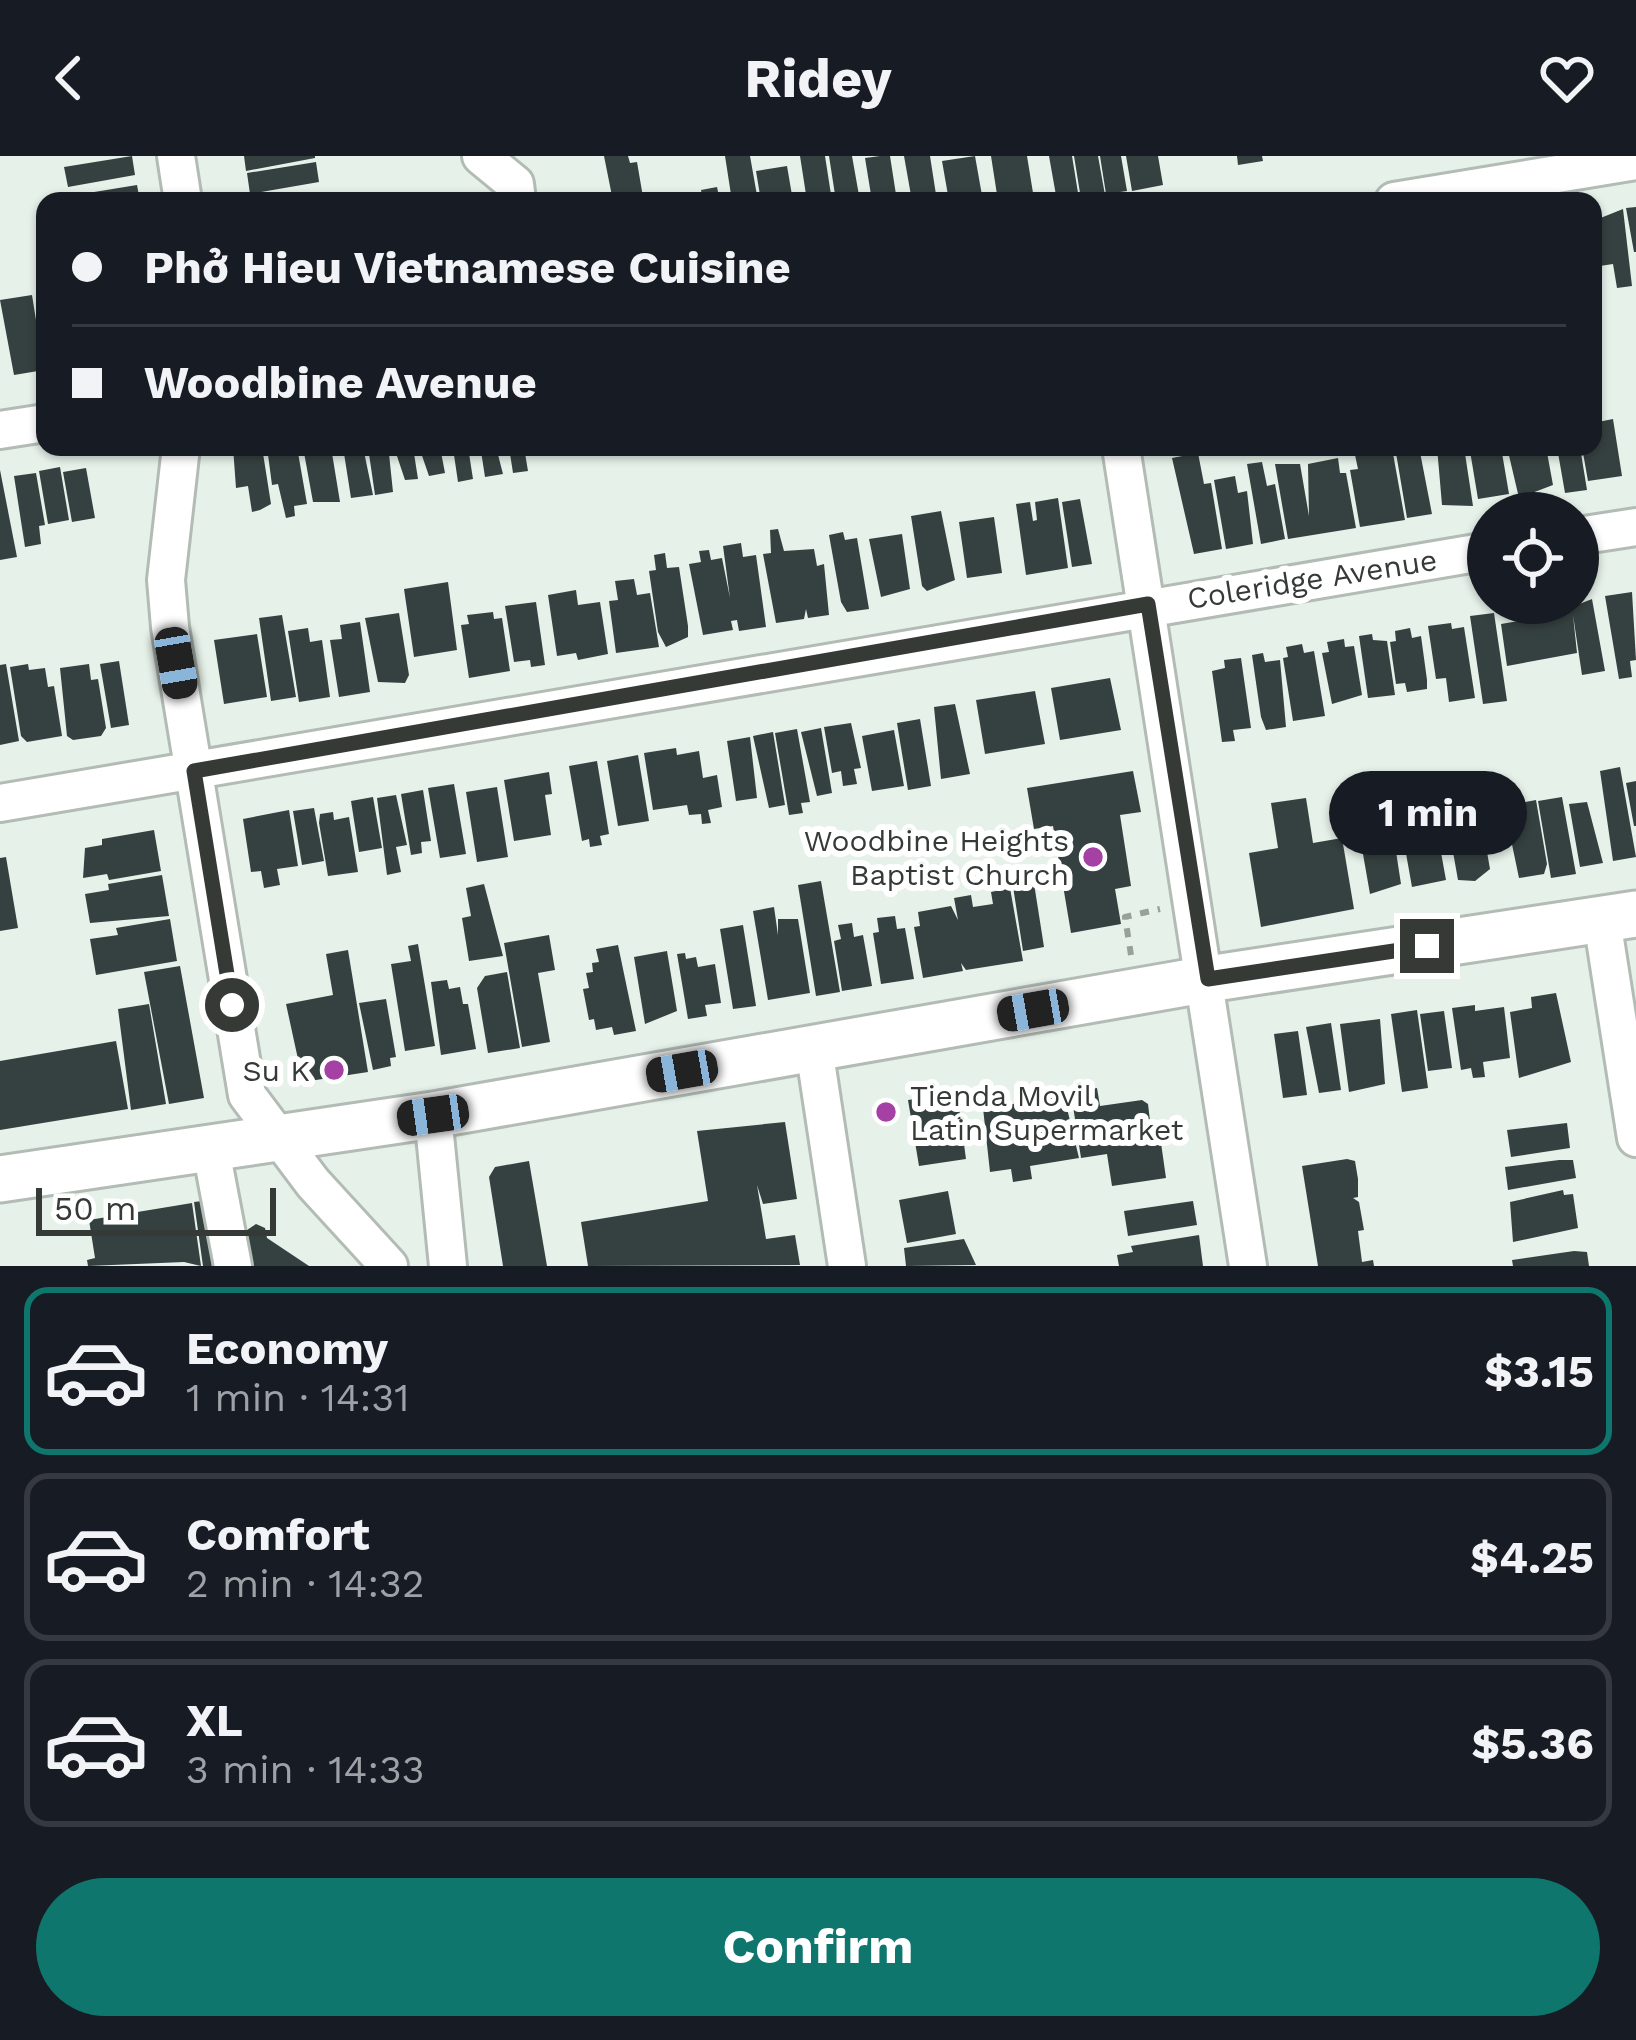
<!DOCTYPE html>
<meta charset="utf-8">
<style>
:root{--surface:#171b24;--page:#20242c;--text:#f1f3f6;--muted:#9ea1a6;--line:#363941;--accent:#0f766e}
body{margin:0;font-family:"Work Sans",sans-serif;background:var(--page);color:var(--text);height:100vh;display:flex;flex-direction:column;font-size:45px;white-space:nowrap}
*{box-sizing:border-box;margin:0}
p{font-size:39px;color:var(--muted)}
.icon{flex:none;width:66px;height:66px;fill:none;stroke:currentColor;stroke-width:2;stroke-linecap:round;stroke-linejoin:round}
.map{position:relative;height:1110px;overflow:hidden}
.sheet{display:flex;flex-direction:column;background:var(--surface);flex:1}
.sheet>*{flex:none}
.hud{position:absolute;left:36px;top:36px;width:1566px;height:264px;border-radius:24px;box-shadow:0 3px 9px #0004;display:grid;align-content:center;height:264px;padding:0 36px;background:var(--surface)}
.controls{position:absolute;left:1467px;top:336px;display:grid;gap:24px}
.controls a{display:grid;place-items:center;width:132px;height:132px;border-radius:50%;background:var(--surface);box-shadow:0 3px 9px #0004;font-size:60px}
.scale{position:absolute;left:36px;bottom:30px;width:240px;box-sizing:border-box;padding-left:12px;border:6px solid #363a37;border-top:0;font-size:33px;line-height:42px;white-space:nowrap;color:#363a37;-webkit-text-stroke:9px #fff;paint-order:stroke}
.end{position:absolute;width:54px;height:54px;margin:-27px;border:15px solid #363a37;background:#fff;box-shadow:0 0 0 6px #fff}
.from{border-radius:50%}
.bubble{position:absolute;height:84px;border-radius:42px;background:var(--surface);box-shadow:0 3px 9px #0004;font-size:39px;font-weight:700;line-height:84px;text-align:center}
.car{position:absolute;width:36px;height:72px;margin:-36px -18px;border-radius:15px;box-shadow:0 0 9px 3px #0007;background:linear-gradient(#222 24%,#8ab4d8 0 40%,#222 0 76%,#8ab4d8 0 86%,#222 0)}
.hud b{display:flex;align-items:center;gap:42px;height:114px;font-size:45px}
.hud b+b{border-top:3px solid var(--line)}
.hud i{width:30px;height:30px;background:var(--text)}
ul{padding:21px 0 0;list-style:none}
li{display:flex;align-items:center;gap:36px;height:168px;margin:0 24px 18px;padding:0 12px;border:6px solid var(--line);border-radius:24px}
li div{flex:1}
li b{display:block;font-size:45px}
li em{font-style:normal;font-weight:700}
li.current{border-color:var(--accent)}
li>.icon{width:108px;height:108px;stroke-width:1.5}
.cta{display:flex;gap:24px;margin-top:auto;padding:24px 36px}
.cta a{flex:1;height:138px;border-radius:72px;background:var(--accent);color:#fff;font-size:48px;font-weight:700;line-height:138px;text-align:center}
header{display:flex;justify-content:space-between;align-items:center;height:156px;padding:0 36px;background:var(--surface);font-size:54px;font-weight:700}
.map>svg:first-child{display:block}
.building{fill:#354140}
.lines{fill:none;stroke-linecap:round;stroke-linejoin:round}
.minor-casing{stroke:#b2bcb5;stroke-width:42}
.major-casing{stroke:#b2bcb5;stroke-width:51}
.path{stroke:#98a09a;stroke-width:6;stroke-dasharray:9 9;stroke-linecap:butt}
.minor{stroke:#fff;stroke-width:36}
.major{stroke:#fff;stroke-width:45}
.route{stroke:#363a37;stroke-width:15}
.poi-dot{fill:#a540a5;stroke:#fff;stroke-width:4.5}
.labels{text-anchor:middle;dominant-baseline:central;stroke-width:12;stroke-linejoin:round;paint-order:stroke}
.street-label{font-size:30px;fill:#363a37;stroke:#fff}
.poi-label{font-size:30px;fill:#363a37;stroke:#fff;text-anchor:end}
</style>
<header><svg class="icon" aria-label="back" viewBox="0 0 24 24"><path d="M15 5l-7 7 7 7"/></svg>Ridey<svg class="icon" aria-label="heart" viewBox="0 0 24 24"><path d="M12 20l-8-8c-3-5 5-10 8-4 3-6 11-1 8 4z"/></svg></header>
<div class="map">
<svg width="1636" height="1110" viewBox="0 0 1636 1110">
<rect width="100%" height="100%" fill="#e6f1e9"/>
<path class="building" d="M 132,0 L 135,19 L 68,31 L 64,11 Z
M 244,0 L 315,0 L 315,2 L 246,15 Z
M 604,0 L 628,0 L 630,7 L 637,6 L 643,41 L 613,45 Z
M 725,0 L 750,0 L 758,45 L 732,45 Z
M 800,0 L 825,0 L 832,45 L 807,45 Z
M 829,0 L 852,0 L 860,45 L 836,45 Z
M 880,0 L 890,0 L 897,45 L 872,45 L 865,2 Z
M 904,0 L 930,0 L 937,45 L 912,45 Z
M 975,0 L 983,45 L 949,45 L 942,5 Z
M 991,0 L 1027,0 L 1034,43 L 998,45 Z
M 1049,0 L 1072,0 L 1079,43 L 1057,45 Z
M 1074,0 L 1098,0 L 1105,39 L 1081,43 Z
M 1100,0 L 1121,0 L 1127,35 L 1106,38 Z
M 1126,0 L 1158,0 L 1163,29 L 1132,35 Z
M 1237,0 L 1262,0 L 1263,5 L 1238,9 Z
M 316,6 L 319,26 L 250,38 L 247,17 Z
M 787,10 L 793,45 L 761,45 L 756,15 Z
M 137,29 L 140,45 L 71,45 L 88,37 Z
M 717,31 L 720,45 L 703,45 L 701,34 Z
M 1636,51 L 1636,96 L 1634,96 L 1626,52 Z
M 1623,53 L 1632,130 L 1617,132 L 1613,108 L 1600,110 L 1593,65 Z
M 32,139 L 44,214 L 14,219 L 0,144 Z
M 1613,263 L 1622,320 L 1588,325 L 1582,291 L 1593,291 L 1593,267 Z
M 233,291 L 262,291 L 271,348 L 260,354 L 252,356 L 248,330 L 236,332 Z
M 267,291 L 297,291 L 307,348 L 294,350 L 295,360 L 286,362 L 278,328 L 272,329 Z
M 303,291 L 331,291 L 340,346 L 313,346 Z
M 343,291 L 363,291 L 373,339 L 351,342 Z
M 368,291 L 385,291 L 389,298 L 393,336 L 375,339 Z
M 394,291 L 413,291 L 418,323 L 405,324 Z
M 419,291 L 440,291 L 445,317 L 429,320 Z
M 446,291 L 468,291 L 473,323 L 458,326 L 454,299 L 447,300 Z
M 474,291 L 496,291 L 503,318 L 485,321 L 481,295 Z
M 509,291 L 524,291 L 528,315 L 513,317 Z
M 1395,291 L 1419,291 L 1432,358 L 1407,362 Z
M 1437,291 L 1464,291 L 1473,350 L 1442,349 Z
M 1476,291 L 1501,291 L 1509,338 L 1478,343 L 1470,295 Z
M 1507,291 L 1546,291 L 1553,329 L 1519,342 Z
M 1557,291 L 1580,291 L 1587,334 L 1565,337 Z
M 1392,292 L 1405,364 L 1360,371 L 1350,314 L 1358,313 L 1355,299 Z
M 1198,297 L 1204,328 L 1211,327 L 1222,393 L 1194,398 L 1172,302 Z
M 1338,302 L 1340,317 L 1346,317 L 1356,372 L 1288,383 L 1275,308 L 1300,308 L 1309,360 L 1308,308 Z
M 1262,306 L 1267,330 L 1275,328 L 1285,383 L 1261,388 L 1247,308 Z
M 60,311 L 69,364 L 48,368 L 39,315 Z
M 86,312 L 95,362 L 72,366 L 63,316 Z
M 0,314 L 17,401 L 0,404 Z
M 36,317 L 45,369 L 39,370 L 41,388 L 25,391 L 14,320 Z
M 1235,320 L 1238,337 L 1247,335 L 1253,388 L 1226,393 L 1214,324 Z
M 1058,342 L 1068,412 L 1026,419 L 1016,348 L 1030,346 L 1033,365 L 1037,364 L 1035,346 Z
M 1080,343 L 1092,408 L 1072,411 L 1062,346 Z
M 941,355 L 955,424 L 927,435 L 922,430 L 911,360 Z
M 994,361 L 1002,417 L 967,422 L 959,366 Z
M 778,373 L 784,395 L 814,393 L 817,410 L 824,408 L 829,459 L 808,462 L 806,453 L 804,463 L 776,467 L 763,398 L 771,397 L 770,374 Z
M 843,376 L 845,384 L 857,382 L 869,453 L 847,456 L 841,446 L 829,379 Z
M 902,378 L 910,433 L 881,441 L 869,383 Z
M 741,387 L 743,401 L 756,399 L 766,471 L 739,475 L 737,464 L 731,465 L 733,474 L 703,479 L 689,408 L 701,406 L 699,395 L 709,394 L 711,404 L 722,402 L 730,442 L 723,390 Z
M 665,397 L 667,412 L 679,411 L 688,470 L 688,481 L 666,491 L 658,476 L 649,415 L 656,414 L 654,399 Z
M 634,423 L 637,439 L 650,437 L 659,491 L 616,497 L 609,445 L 618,444 L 615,425 Z
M 448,426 L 457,494 L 414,501 L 404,433 Z
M 576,434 L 578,449 L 600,446 L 608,498 L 578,504 L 576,497 L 557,500 L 548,439 Z
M 1632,436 L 1636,504 L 1630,505 L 1632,521 L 1619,523 L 1605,440 Z
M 1592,443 L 1605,515 L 1582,519 L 1573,459 L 1577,497 L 1507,510 L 1501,468 L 1549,460 Z
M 536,446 L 545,509 L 531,511 L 530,504 L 514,506 L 505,450 Z
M 493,456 L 494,463 L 502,462 L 510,515 L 469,522 L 461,469 L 469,468 L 467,459 Z
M 399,457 L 409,519 L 405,527 L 378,526 L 365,462 Z
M 1494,457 L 1507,545 L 1483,548 L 1470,460 Z
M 282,459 L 296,541 L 271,545 L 259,462 Z
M 360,466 L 370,536 L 339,541 L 330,484 L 342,483 L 340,469 Z
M 1451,467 L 1452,473 L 1464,471 L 1475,542 L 1449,546 L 1446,522 L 1436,523 L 1428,470 Z
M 308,472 L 310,486 L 322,484 L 330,541 L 299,546 L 288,475 Z
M 1410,472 L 1412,482 L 1421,480 L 1427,524 L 1427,533 L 1407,536 L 1405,527 L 1396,528 L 1390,486 L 1396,485 L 1395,475 Z
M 257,478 L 267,541 L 224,548 L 214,484 Z
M 1372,478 L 1373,484 L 1387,485 L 1395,539 L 1368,542 L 1359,480 Z
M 1344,483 L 1345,491 L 1354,490 L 1362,539 L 1332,548 L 1322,497 L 1329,496 L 1327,486 Z
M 1302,488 L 1304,497 L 1314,495 L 1325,560 L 1293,565 L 1283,502 L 1288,501 L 1286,491 Z
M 1263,497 L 1265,506 L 1280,504 L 1286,571 L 1266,574 L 1261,561 L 1252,499 Z
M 1241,502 L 1251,572 L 1233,574 L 1235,585 L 1222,586 L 1212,515 L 1225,512 L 1224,504 Z
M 119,505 L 129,569 L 111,572 L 100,508 Z
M 6,508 L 19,585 L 0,589 L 0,509 Z
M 28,508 L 29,514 L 45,512 L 48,531 L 54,530 L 62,580 L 27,586 L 21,580 L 10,511 Z
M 89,508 L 91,524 L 98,523 L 106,572 L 101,580 L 73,584 L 67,580 L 60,512 Z
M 1110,522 L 1121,574 L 1060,584 L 1051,532 Z
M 1035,535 L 1045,588 L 985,598 L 976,544 Z
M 955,548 L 970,618 L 941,623 L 934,551 Z
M 920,563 L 931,630 L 908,634 L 897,567 Z
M 851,567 L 861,612 L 854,613 L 857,628 L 843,630 L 841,615 L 832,617 L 824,571 Z
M 821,572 L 832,637 L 817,640 L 801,576 Z
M 797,573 L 810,646 L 801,647 L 803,657 L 789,659 L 775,577 Z
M 894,574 L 904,630 L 872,635 L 862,580 Z
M 773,576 L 785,649 L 769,652 L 753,580 Z
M 750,581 L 757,642 L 736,645 L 727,585 Z
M 676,592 L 677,599 L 699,595 L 703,622 L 717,619 L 722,651 L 708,654 L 711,667 L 702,668 L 701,658 L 689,659 L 687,649 L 653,654 L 644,597 Z
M 638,599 L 649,665 L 618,670 L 607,605 Z
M 597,605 L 609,678 L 600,680 L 602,689 L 590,691 L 589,683 L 582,685 L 569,610 Z
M 1620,611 L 1636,701 L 1613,705 L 1600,615 Z
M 1133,615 L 1141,656 L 1120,659 L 1131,730 L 1115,733 L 1121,768 L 1071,777 L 1053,670 L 1034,673 L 1027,632 Z
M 549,616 L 552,638 L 545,639 L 551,679 L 514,685 L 504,624 Z
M 1636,625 L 1636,670 L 1634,670 L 1626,627 Z
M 454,628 L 466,698 L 440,702 L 428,632 Z
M 497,631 L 508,701 L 477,706 L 466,636 Z
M 423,634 L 431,685 L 421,686 L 422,697 L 411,699 L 401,638 Z
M 396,639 L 407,689 L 396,691 L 401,716 L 387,719 L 377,642 Z
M 373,641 L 382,692 L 359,696 L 351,645 Z
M 1562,641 L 1576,718 L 1551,722 L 1538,645 Z
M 1306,642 L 1313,687 L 1342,682 L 1354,753 L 1261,771 L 1249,697 L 1278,692 L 1271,647 Z
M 1536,644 L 1547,708 L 1544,718 L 1519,722 L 1504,650 Z
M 1587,646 L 1603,707 L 1580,711 L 1569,648 Z
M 314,652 L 324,705 L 302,709 L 293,655 Z
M 289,654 L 298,710 L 277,713 L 280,729 L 264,732 L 261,715 L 251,716 L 243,663 Z
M 333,656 L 334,664 L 349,661 L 358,716 L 328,720 L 319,667 L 320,658 Z
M 1481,662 L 1490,713 L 1475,725 L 1458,724 L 1448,668 Z
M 1436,669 L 1446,724 L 1412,731 L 1402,675 Z
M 154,674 L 161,715 L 109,724 L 107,718 L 83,722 L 85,692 L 102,689 L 102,683 Z
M 1393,676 L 1401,728 L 1370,738 L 1360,681 Z
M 6,701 L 18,772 L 0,775 L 0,702 Z
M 162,719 L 169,760 L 90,767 L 85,738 L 109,734 L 108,728 Z
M 1033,721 L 1044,791 L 1023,795 L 1012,724 Z
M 821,725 L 840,836 L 816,840 L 798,729 Z
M 484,728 L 503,800 L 469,805 L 462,762 L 471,760 L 466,732 Z
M 1010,732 L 1023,805 L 966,814 L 961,807 L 963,815 L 923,822 L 914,771 L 920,770 L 918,756 L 951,750 L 958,764 L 954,742 L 971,739 L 973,751 L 993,748 L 991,736 Z
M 774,751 L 778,779 L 778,763 L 798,763 L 810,837 L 768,844 L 753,755 Z
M 895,760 L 897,773 L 905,772 L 914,823 L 881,828 L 873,777 L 879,776 L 877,762 Z
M 170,763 L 177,805 L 96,819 L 90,783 L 118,779 L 116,772 Z
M 852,767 L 854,781 L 863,779 L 872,830 L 842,835 L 834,785 L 841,783 L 838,769 Z
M 743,769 L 756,850 L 733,853 L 720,773 Z
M 549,779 L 555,814 L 538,817 L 550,886 L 522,891 L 504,787 Z
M 418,788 L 435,890 L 405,895 L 391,808 L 411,805 L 408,790 Z
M 618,789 L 636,875 L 614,879 L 612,871 L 596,874 L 594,863 L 589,864 L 583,833 L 589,832 L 586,817 L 593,816 L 592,807 L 599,806 L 596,793 Z
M 348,794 L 368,916 L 303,926 L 286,848 L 333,839 L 326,798 Z
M 667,795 L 677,855 L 645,868 L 634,801 Z
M 685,797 L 686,803 L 696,801 L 698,811 L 715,808 L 721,847 L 705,849 L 707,860 L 688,863 L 677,798 Z
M 180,810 L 204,942 L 169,948 L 144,816 Z
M 507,816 L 520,892 L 488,897 L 477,832 L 485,820 Z
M 447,824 L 449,833 L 460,831 L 463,848 L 468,848 L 476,893 L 441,899 L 431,826 Z
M 1556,837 L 1571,906 L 1519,922 L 1510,856 L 1532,852 L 1531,841 Z
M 386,843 L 396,901 L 390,902 L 391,910 L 373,914 L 359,847 Z
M 149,848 L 166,948 L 131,954 L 118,853 Z
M 1475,849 L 1475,855 L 1504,851 L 1510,902 L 1483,906 L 1485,921 L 1473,922 L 1471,912 L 1461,914 L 1452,852 Z
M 1417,854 L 1428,932 L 1402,936 L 1391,858 Z
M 1444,855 L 1452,912 L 1428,915 L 1420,858 Z
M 1380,863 L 1385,928 L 1349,936 L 1340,868 Z
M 1331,867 L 1341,934 L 1319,937 L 1306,871 Z
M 1298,875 L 1307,939 L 1283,942 L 1274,878 Z
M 116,885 L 128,953 L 0,974 L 0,905 Z
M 1097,932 L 1100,950 L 1142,944 L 1148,948 L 1151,973 L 1160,980 L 1166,1022 L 1112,1030 L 1107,998 L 1081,1002 L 1071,937 Z
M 957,937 L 966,1003 L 919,1010 L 908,944 Z
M 1064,940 L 1079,1002 L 1030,1010 L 1032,1023 L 1013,1026 L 1011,1013 L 990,1016 L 983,952 L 1019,947 L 1020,956 L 1031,955 L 1029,946 Z
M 785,966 L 797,1043 L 763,1048 L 757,1029 L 766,1083 L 795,1079 L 800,1109 L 588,1110 L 581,1066 L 708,1045 L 697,975 Z
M 1567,967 L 1570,992 L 1511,1001 L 1507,974 Z
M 1347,1003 L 1355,1005 L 1358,1023 L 1358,1041 L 1353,1042 L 1359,1046 L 1364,1074 L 1358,1075 L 1362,1106 L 1373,1104 L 1374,1110 L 1318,1110 L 1302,1010 Z
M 1559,1004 L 1573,1004 L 1576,1022 L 1508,1034 L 1505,1011 Z
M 529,1005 L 547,1110 L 503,1110 L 489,1021 L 495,1011 Z
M 1563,1034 L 1564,1039 L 1573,1038 L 1578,1072 L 1513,1086 L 1510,1046 Z
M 948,1035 L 956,1078 L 907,1087 L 899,1044 Z
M 220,1043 L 230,1110 L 203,1110 L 194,1046 Z
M 1193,1045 L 1197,1069 L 1128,1080 L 1124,1055 Z
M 192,1047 L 201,1110 L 184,1106 L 88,1110 L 87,1104 L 95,1102 L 89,1064 Z
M 256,1068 L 265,1072 L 267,1082 L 309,1110 L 247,1110 L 241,1078 Z
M 1199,1079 L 1203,1110 L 1119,1110 L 1117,1099 L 1133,1096 L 1131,1090 Z
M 964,1083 L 976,1109 L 906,1110 L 904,1092 Z
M 1574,1095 L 1587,1096 L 1589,1110 L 1513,1110 L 1512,1104 Z"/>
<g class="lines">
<defs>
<path id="minor" d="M 176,0 L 183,45
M 481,0 L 515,28 L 517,45
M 1394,45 L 1636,5
M 0,274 L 45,267
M 181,291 L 166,424 L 170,471 L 247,939 L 313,1027 L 389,1110
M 1121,291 L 1248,1110
M 1578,380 L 1636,371
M 0,647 L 1488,395
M 1602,764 L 1636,982
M 814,892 L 847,1110
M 433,959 L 448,1110
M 211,994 L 233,1110"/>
<path id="major" d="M 0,1023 L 433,959 L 1208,823 L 1636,758"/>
</defs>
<use href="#minor" class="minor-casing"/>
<use href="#major" class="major-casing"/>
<path class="path" d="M 1131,799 L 1125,761 L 1160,753"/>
<use href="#minor" class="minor"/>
<use href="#major" class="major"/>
</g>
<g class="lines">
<path class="route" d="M 232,849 L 194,615 L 1148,448 L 1208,823 L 1427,790"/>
</g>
<g class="poi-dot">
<circle cx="1093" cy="701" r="12"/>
<circle cx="334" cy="914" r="12"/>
<circle cx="886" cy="956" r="12"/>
</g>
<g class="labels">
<g class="street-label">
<text transform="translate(1312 423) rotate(-9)">Coleridge Avenue</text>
</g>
<g class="poi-label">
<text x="1069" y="684">Woodbine Heights<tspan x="1069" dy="34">Baptist Church</tspan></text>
<text x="310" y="914">Su K</text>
<text x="910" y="939" text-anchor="start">Tienda Movil<tspan x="910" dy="34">Latin Supermarket</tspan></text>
</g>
</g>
</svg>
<div class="controls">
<a><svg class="icon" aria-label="locate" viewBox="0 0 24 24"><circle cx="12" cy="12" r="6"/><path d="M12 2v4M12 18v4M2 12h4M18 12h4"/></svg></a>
</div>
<div class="scale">50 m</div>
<i class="end from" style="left:232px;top:849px"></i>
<i class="end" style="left:1427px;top:790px"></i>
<div class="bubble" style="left:1329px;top:615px;width:198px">1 min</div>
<i class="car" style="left:176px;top:507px;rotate:170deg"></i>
<i class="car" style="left:1033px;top:854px;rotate:260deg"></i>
<i class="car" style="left:682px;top:915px;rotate:260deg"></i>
<i class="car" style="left:433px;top:959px;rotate:262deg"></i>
<div class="hud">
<b><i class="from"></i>Phở Hieu Vietnamese Cuisine</b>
<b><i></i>Woodbine Avenue</b>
</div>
</div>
<section class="sheet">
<ul>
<li class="current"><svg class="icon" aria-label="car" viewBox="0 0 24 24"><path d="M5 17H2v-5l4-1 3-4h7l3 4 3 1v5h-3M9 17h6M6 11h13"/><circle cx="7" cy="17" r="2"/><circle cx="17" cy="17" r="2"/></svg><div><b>Economy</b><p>1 min · 14:31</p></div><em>$3.15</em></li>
<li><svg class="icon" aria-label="car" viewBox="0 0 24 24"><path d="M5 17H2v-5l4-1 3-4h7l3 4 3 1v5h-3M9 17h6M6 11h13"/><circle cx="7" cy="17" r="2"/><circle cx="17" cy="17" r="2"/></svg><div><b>Comfort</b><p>2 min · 14:32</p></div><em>$4.25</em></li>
<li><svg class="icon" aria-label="car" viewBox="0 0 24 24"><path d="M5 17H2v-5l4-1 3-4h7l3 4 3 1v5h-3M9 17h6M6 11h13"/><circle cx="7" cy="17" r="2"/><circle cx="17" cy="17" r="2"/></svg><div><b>XL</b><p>3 min · 14:33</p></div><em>$5.36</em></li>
</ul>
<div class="cta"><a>Confirm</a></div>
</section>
